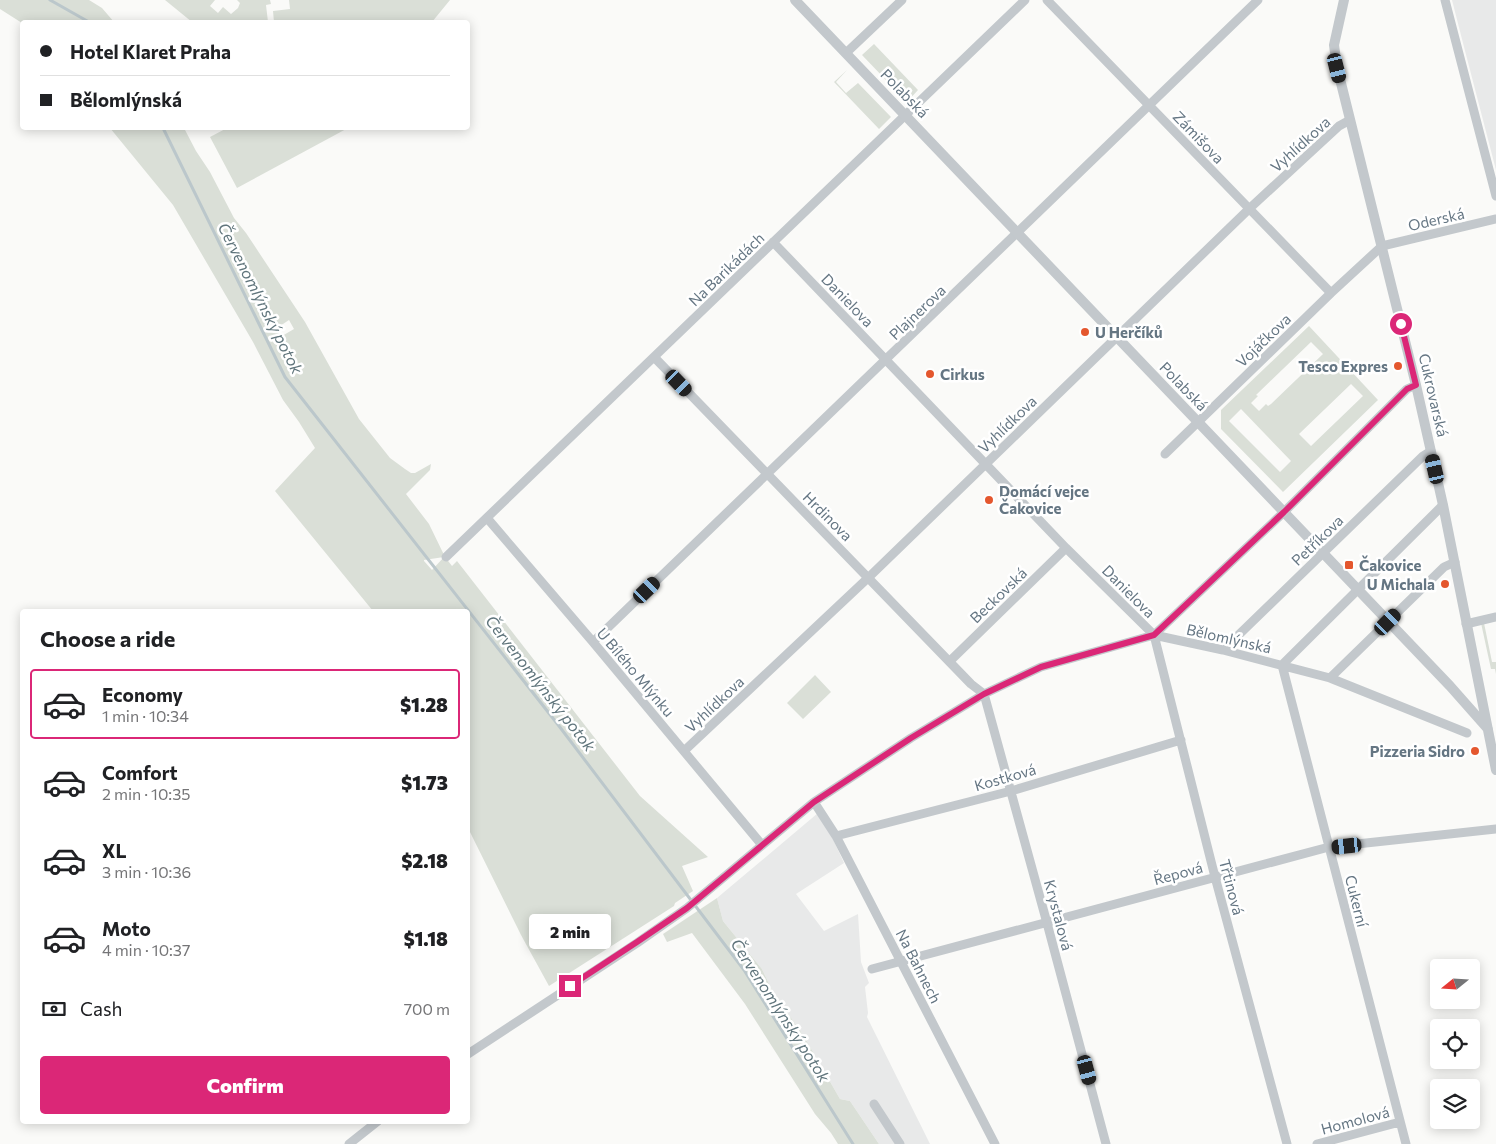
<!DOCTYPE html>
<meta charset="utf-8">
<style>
:root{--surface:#fff;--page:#f2f2f2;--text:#202124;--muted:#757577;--line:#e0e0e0;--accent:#db2777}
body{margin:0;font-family:Commissioner,sans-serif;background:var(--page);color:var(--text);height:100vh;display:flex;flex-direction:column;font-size:19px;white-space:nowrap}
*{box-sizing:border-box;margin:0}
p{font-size:16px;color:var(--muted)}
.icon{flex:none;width:28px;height:28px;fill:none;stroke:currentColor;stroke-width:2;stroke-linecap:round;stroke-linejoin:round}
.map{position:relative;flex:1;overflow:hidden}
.sheet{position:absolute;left:20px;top:609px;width:450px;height:515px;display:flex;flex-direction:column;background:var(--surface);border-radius:5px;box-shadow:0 2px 12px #0003}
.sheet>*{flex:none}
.top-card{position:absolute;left:20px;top:20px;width:450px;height:110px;border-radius:5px;box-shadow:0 2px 12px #0003;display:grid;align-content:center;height:110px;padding:0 20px;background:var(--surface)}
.needle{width:32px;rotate:252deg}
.fabs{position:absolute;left:1430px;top:959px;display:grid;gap:10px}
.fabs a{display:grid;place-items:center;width:50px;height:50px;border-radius:5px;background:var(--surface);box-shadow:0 2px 12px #0003;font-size:25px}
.end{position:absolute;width:22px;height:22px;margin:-11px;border:6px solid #db2777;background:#fff;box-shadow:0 0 0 2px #fff}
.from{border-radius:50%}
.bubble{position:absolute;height:35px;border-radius:5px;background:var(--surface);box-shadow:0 2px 12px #0003;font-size:16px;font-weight:800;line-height:35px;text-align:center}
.car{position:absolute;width:15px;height:30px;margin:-15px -8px;border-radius:6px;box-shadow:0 0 4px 1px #0007;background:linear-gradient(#222 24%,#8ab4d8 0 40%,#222 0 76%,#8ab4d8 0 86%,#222 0)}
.top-card b{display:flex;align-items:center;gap:18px;height:48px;font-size:19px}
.top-card b+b{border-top:1px solid var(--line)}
.top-card i{width:12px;height:12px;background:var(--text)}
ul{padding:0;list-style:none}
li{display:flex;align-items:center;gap:15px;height:70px;margin:0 10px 8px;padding:0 10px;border:2px solid transparent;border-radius:5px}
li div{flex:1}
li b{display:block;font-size:19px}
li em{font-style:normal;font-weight:800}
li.selected{border-color:var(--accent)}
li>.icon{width:45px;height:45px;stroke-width:1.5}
h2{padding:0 20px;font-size:22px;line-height:60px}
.pay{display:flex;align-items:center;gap:12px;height:55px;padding:0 20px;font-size:19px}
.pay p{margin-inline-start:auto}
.primary-button{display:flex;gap:10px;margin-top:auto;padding:10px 20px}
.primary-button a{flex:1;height:58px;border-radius:5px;background:var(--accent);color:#fff;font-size:20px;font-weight:800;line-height:58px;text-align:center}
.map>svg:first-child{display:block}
.built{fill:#e8e9e9}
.green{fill:#dadfd7;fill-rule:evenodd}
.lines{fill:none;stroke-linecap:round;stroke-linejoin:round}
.stream{stroke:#bbc7cb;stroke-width:3}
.minor{stroke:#c3c8cc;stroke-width:9}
.tertiary{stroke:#c3c8cc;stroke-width:10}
.route{stroke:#db2777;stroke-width:6}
.poi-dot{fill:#e4572e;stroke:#fff;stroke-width:2}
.labels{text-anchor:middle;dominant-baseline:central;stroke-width:5;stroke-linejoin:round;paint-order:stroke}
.street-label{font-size:15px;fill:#657683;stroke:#fff}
.poi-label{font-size:15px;font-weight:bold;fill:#657683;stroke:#fff;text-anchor:start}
.water-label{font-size:16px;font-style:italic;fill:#60757c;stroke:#fff}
</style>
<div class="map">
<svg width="1496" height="1144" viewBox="0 0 1496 1144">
<rect width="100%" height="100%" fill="#fafaf8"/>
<path class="built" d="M 1452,0 L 1496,0 L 1496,170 L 1463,43 Z
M 818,813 L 832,837 L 844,863 L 796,894 L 824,931 L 858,914 L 861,962 L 869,983 L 865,987 L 868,1013 L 867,1017 L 930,1144 L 879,1144 L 850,1101 L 840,1099 L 805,1038 L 772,990 L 762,969 L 723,921 L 717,898 Z"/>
<path class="green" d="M 0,0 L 89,0 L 102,8 L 114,22 L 22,23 L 0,9 Z
M 165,0 L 215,0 L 210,6 L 218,13 L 223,7 L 231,14 L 238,8 L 240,3 L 237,0 L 270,0 L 271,4 L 266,5 L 268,22 L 192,22 Z
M 289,0 L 450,0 L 432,22 L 274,22 L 273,11 L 290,9 Z
M 874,44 L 918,90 L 907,102 L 862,55 Z
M 847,70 L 836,82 L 846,93 L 858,83 L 891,117 L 879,129 L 834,82 Z
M 110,128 L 184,128 L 196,151 L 210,172 L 234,218 L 246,233 L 305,322 L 359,419 L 390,458 L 405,469 L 411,473 L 415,473 L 431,464 L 430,470 L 406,494 L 429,524 L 445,557 L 452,566 L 457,561 L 640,796 L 708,857 L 682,866 L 693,891 L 675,903 L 674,906 L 549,986 L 521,935 L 468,828 L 468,611 L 373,611 L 275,491 L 315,448 L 299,422 L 283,400 L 253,342 L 173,205 ZM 289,320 L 294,329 L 282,336 L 277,328 ZM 444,557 L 432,570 L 424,561 L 424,560 Z
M 227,128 L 348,128 L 237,188 L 210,137 Z
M 1309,326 L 1378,400 L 1283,492 L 1221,429 L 1221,410 ZM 1311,342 L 1323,354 L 1271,404 L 1268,406 L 1266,404 L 1259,411 L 1251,403 L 1258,396 L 1256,395 ZM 1351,384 L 1363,396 L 1311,446 L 1299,434 ZM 1241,409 L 1291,461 L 1280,472 L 1229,421 Z
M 1481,623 L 1484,623 L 1492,662 L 1496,662 L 1496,674 L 1495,669 L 1491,669 Z
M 815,675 L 831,692 L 803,719 L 787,703 Z
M 717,898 L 723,921 L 762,969 L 772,990 L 805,1038 L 840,1099 L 850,1101 L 879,1144 L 838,1144 L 831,1133 L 815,1114 L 745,1004 L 692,933 L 667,942 L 663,934 Z"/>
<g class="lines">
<path class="stream" d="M 50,0 L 89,22
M 163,128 L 285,377 L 559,726 L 744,970 L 853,1144"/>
<path class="minor" d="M 1047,0 L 1331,293
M 1445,0 L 1496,196
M 846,53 L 902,0
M 773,242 L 1066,548 L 1154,635
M 654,357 L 971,684 L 984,694 L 1047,923 L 1106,1144
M 1165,454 L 1331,293 L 1382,246 L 1496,219
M 487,518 L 593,642 L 762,845
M 446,557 L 1025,0
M 1466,624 L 1496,617
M 1154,635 L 1215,877 L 1287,1144
M 1154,635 L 1284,512 L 1407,389 L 1416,385
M 593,642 L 1258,0
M 1223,650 L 1423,456 L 1431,451
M 950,661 L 1066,548
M 1282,665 L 1406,1144
M 1282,665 L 1443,505
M 1330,678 L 1444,567 L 1455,562
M 684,751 L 869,577 L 1250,208 L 1339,126 L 1350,120
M 814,802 L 836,836 L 995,1144
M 836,836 L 1011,791 L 1181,740
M 872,969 L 1329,847 L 1496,829
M 468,1054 L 637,943 L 687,908 L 814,802 L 911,738 L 984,694 L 1041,667 L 1154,635 L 1223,650 L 1330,678 L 1467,733
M 874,1104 L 900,1144
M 349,1144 L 378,1121
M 1317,1144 L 1400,1122"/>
<path class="tertiary" d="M 795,0 L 1450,686 L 1488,729
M 1344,0 L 1334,45 L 1337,67 L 1416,385 L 1443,505 L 1496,770"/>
</g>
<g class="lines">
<path class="route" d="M 570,986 L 637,942 L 687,908 L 814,802 L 911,738 L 984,694 L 1041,667 L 1154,635 L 1284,512 L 1407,389 L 1416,385 L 1401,324"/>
</g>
<g class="poi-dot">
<circle cx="1085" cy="332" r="5"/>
<circle cx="1398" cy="366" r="5"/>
<circle cx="930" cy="374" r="5"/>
<circle cx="989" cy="500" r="5"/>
<rect x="1344" y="560" width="10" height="10" rx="2.5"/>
<circle cx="1445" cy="584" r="5"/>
<circle cx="1475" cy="751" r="5"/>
</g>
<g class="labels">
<g class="street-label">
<text transform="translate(905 93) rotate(46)">Polabská</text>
<text transform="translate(1199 137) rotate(46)">Zámišova</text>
<text transform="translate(1300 144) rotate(-42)">Vyhlídkova</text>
<text transform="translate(1436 219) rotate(-13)">Oderská</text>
<text transform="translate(726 269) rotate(-44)">Na Barikádách</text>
<text transform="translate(848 300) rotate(46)">Danielova</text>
<text transform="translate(917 312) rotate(-44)">Plajnerova</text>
<text transform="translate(1263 340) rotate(-44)">Vojáčkova</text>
<text transform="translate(1184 386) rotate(46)">Polabská</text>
<text transform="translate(1434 395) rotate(77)">Cukrovarská</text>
<text transform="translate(1007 424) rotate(-44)">Vyhlídkova</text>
<text transform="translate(828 516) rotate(45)">Hrdinova</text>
<text transform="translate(1317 540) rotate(-44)">Petříkova</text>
<text transform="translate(1129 591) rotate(45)">Danielova</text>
<text transform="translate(998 595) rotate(-44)">Beckovská</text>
<text transform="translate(1229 638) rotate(13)">Bělomlýnská</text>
<text transform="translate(636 672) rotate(50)">U Bílého Mlýnku</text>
<text transform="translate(714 704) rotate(-43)">Vyhlídkova</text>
<text transform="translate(1005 777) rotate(-16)">Kostková</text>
<text transform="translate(1178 873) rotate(-15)">Řepová</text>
<text transform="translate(1232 887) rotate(75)">Třtinová</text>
<text transform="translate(1357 901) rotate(76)">Cukerní</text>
<text transform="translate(1059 915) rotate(75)">Krystalová</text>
<text transform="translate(919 966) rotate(63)">Na Bahnech</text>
<text transform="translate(1355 1120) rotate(-15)">Homolová</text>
</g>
<g class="poi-label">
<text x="1095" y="332">U Herčíků</text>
<text x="1388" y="366" text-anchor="end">Tesco Expres</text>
<text x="940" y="374">Cirkus</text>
<text x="999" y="491">Domácí vejce<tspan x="999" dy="17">Čakovice</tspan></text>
<text x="1359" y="565">Čakovice</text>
<text x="1435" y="584" text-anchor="end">U Michala</text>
<text x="1465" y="751" text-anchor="end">Pizzeria Sidro</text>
</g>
<g class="water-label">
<text transform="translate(261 298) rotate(63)">Červenomlýnský potok</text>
<text transform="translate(541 683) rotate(52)">Červenomlýnský potok</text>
<text transform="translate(781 1010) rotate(57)">Červenomlýnský potok</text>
</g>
</g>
</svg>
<div class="fabs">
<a><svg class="needle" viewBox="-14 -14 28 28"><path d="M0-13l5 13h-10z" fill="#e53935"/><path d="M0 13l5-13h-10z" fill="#757577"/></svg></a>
<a><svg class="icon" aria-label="locate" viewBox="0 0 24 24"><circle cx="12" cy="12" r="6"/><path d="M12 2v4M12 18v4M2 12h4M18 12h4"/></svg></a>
<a><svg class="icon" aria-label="layers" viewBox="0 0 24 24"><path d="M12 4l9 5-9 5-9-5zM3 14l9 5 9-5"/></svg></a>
</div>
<i class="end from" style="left:1401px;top:324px"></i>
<i class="end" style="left:570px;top:986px"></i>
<div class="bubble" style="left:529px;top:914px;width:82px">2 min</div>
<i class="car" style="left:1337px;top:68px;rotate:166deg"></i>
<i class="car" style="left:679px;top:383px;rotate:136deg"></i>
<i class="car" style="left:1435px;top:469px;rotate:347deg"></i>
<i class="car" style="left:647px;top:590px;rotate:46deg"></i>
<i class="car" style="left:1388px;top:622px;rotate:45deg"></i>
<i class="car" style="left:1347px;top:846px;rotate:264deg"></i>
<i class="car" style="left:1087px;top:1070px;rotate:165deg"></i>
<div class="top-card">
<b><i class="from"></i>Hotel Klaret Praha</b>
<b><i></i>Bělomlýnská</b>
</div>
<section class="sheet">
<h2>Choose a ride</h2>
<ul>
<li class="selected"><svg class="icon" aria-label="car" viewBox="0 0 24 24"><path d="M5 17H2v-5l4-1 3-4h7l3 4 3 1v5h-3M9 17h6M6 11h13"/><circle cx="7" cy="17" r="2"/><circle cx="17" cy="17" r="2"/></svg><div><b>Economy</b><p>1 min · 10:34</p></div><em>$1.28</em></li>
<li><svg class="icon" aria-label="car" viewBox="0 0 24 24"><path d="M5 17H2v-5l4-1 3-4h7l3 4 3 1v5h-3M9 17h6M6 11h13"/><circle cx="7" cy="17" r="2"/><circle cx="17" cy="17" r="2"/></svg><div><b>Comfort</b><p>2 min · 10:35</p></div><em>$1.73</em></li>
<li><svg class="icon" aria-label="car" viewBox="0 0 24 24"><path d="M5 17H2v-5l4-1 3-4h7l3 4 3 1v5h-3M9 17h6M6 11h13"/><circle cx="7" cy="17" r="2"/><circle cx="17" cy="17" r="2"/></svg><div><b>XL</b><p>3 min · 10:36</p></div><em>$2.18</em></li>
<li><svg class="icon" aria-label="car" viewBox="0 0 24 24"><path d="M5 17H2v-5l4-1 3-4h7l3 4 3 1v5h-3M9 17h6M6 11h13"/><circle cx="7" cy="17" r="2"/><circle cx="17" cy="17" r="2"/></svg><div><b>Moto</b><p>4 min · 10:37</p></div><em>$1.18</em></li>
</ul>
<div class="pay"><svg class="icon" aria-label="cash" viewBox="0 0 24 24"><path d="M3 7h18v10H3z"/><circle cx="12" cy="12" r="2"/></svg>Cash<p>700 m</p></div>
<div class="primary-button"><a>Confirm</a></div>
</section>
</div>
